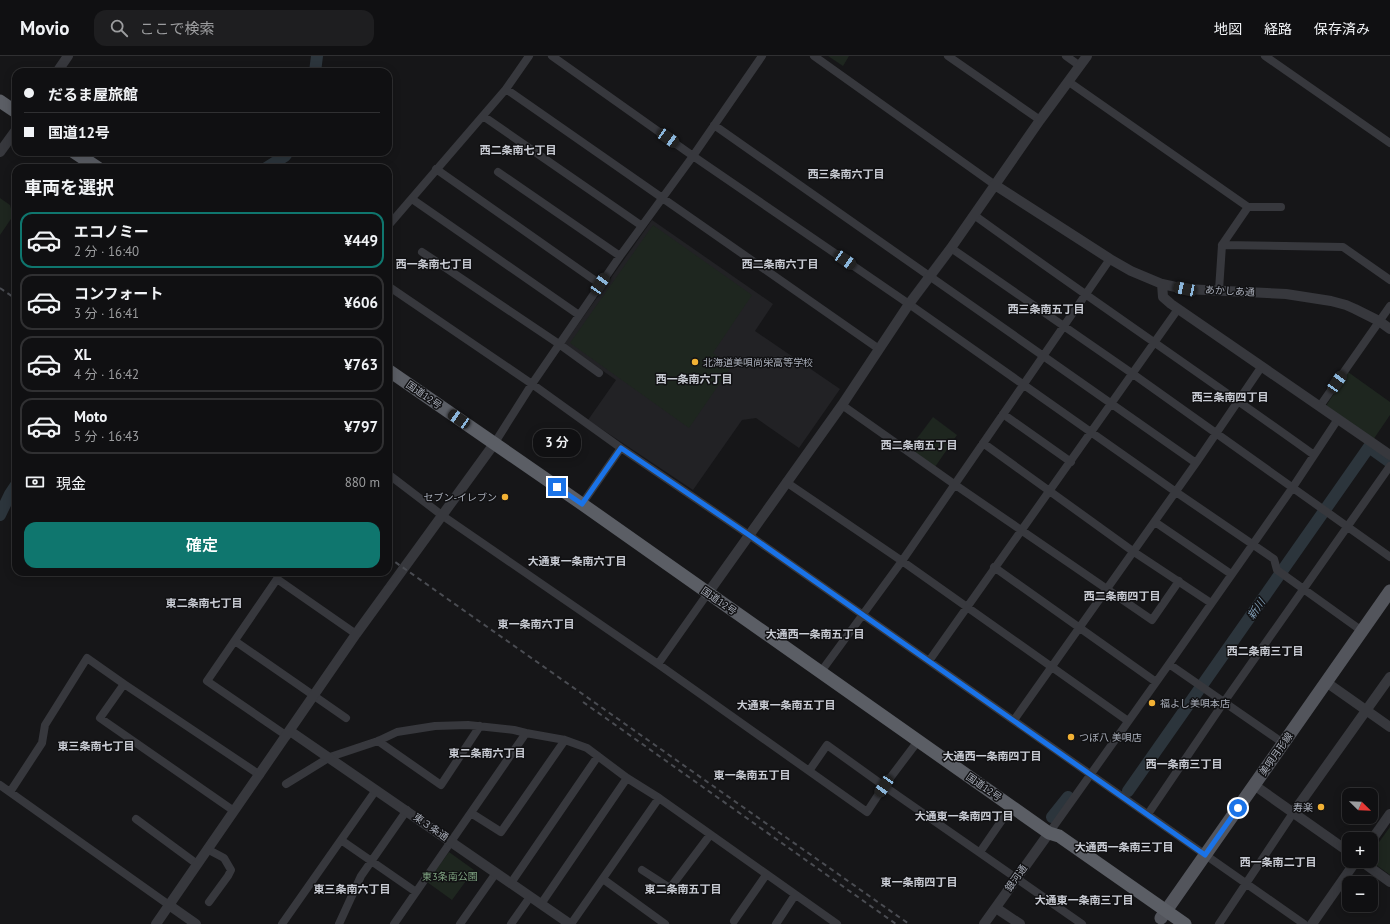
<!DOCTYPE html>
<html lang="ja">
<meta charset="utf-8">
<style>
:root{--surface:#101012;--page:#1e1e20;--text:#f1f3f6;--muted:#9c9d9f;--line:#303032;--accent:#0f766e}
body{margin:0;font-family:"PT Sans","Noto Sans JP",sans-serif;background:var(--page);color:var(--text);height:100vh;display:flex;flex-direction:column;font-size:15px;white-space:nowrap}
*{box-sizing:border-box;margin:0}
p{font-size:13px;color:var(--muted)}
.icon{flex:none;width:22px;height:22px;fill:none;stroke:currentColor;stroke-width:2;stroke-linecap:round;stroke-linejoin:round}
.map{position:relative;flex:1;overflow:hidden}
.side{position:absolute;left:12px;top:108px;width:380px;height:412px;display:flex;flex-direction:column;background:var(--surface);border-radius:12px;box-shadow:0 2px 10px #0003,0 0 0 1px var(--line)}
.side>*{flex:none}
.top-card{position:absolute;left:12px;top:12px;width:380px;height:88px;border-radius:12px;box-shadow:0 2px 10px #0003,0 0 0 1px var(--line);display:grid;align-content:center;height:88px;padding:0 12px;background:var(--surface)}
.needle{width:26px;rotate:113deg}
.fabs{position:absolute;left:1342px;top:732px;display:grid;gap:8px}
.fabs a{display:grid;place-items:center;width:36px;height:36px;border-radius:8px;background:var(--surface);box-shadow:0 2px 10px #0003,0 0 0 1px var(--line);font-size:20px}
.end{position:absolute;width:18px;height:18px;margin:-9px;border:5px solid #1a73e8;background:#fff;box-shadow:0 0 0 2px #fff}
.from{border-radius:50%}
.bubble{position:absolute;height:28px;border-radius:12px;background:var(--surface);box-shadow:0 2px 10px #0003,0 0 0 1px var(--line);font-size:13px;font-weight:600;line-height:28px;text-align:center}
.car{position:absolute;width:12px;height:24px;margin:-12px -6px;border-radius:5px;box-shadow:0 0 3px 1px #0007;background:linear-gradient(#222 24%,#8ab4d8 0 40%,#222 0 76%,#8ab4d8 0 86%,#222 0)}
.top-card b{display:flex;align-items:center;gap:14px;height:38px;font-size:15px}
.top-card b+b{border-top:1px solid var(--line)}
.top-card i{width:10px;height:10px;background:var(--text)}
ul{padding:0;list-style:none}
li{display:flex;align-items:center;gap:12px;height:56px;margin:0 8px 6px;padding:0 4px;border:2px solid var(--line);border-radius:12px}
li div{flex:1}
li b{display:block;font-size:15px}
li em{font-style:normal;font-weight:600}
li.active{border-color:var(--accent)}
li>.icon{width:36px;height:36px;stroke-width:1.5}
h2{padding:0 12px;font-size:18px;line-height:48px}
.pay{display:flex;align-items:center;gap:10px;height:44px;padding:0 12px;font-size:15px}
.pay p{margin-inline-start:auto}
.cta{display:flex;gap:8px;margin-top:auto;padding:8px 12px}
.cta a{flex:1;height:46px;border-radius:12px;background:var(--accent);color:#fff;font-size:16px;font-weight:600;line-height:46px;text-align:center}
header{display:flex;align-items:center;gap:24px;box-sizing:border-box;height:56px;padding:0 20px;background:var(--surface);border-bottom:1px solid var(--line)}
header strong{font-size:19px}
nav{display:flex;gap:22px;margin-inline-start:auto;font-size:14px}
.search{width:280px;height:36px;background:var(--page);display:flex;align-items:center;gap:10px;box-sizing:border-box;padding:0 14px;border-radius:12px;color:var(--muted);font-size:15px}
.map>svg:first-child{display:block}
.built{fill:#222225}
.green{fill:#1e261f}
.lines{fill:none;stroke-linecap:round;stroke-linejoin:round}
.river{stroke:#2c353c;stroke-width:12}
.minor{stroke:#37383d;stroke-width:8}
.tertiary{stroke:#37383d;stroke-width:10}
.primary{stroke:#53555c;stroke-width:13}
.trunk{stroke:#5b5e65;stroke-width:13}
.rail{stroke:#4a4c52;stroke-width:2;stroke-dasharray:5 4;stroke-linecap:butt}
.route{stroke:#1a73e8;stroke-width:5}
.poi-dot{fill:#f2b134;stroke:#111113;stroke-width:1.5}
.labels{text-anchor:middle;dominant-baseline:central;stroke-width:3;stroke-linejoin:round;paint-order:stroke}
.street-label{font-size:10px;fill:#a8adb8;stroke:#111113}
.poi-label{font-size:10px;fill:#a8adb8;stroke:#111113;text-anchor:start}
.park-label{font-size:10px;fill:#7fa381;stroke:#111113}
.neighbourhood-label{font-size:11px;font-weight:bold;fill:#c9ccd4;stroke:#111113}
.water-label{font-size:11px;font-style:italic;fill:#7f9bb3;stroke:#111113}
</style>
<header>
<strong>Movio</strong>
<div class="search"><svg class="icon" aria-label="search" viewBox="0 0 24 24"><circle cx="10" cy="10" r="6"/><path d="M15 15l6 6"/></svg>ここで検索</div>
<nav><a>地図</a><a>経路</a><a>保存済み</a></nav>
</header>
<div class="map">
<svg width="1390" height="868" viewBox="0 0 1390 868">
<rect width="100%" height="100%" fill="#161618"/>
<path class="built" d="M 652,164 L 773,248 L 755,275 L 840,333 L 799,392 L 756,362 L 742,364 L 693,434 L 588,364 L 616,324 L 564,288 Z"/>
<path class="green" d="M 828,0 L 849,0 L 843,10 Z
M 0,142 L 10,149 L 13,160 L 0,179 Z
M 653,169 L 752,239 L 713,297 L 731,311 L 689,372 L 570,287 Z
M 1348,316 L 1390,346 L 1390,359 L 1373,384 L 1326,350 Z
M 933,361 L 957,379 L 935,411 L 909,393 Z
M 1390,771 L 1390,819 L 1371,805 L 1371,797 Z
M 449,796 L 474,814 L 452,844 L 427,826 Z"/>
<g class="lines">
<path class="river" d="M 315,16 L 317,0
M 266,112 L 285,100 L 288,96
M 0,459 L 10,438 L 16,429
M 1128,735 L 1369,391 L 1390,406
M 1052,761 L 1068,741"/>
<path class="minor" d="M 552,0 L 693,100 L 909,248 L 1176,436 L 1274,503 L 1277,514 L 1362,575
M 814,0 L 995,129
M 948,0 L 1040,64
M 1066,0 L 1080,10
M 1265,0 L 1390,87
M 1069,26 L 1248,151
M 506,33 L 879,293
M 483,60 L 642,170
M 714,69 L 1196,407 L 1262,310
M 436,113 L 600,228
M 498,116 L 620,200
M 412,143 L 579,259
M 974,159 C 1086,240 1201,318 1314,399
M 388,170 L 506,33 L 529,0
M 1222,189 L 1248,151 L 1281,151
M 951,192 L 1133,318 L 1390,501
M 422,196 L 559,288 L 599,317
M 388,230 L 532,328 L 621,392 L 749,479 L 1304,868
M 1219,234 L 1222,189 L 1343,191 L 1390,224
M 842,349 L 954,428 L 1152,564 L 1179,525
M 1320,350 L 1390,250
M 1003,358 L 1071,406
M 983,387 L 1134,496 L 1211,547
M 494,388 L 532,328 L 620,200 L 693,100 L 762,0
M 388,418 L 443,460 L 658,608 L 867,756 L 884,730 L 1082,868
M 786,426 L 902,505 L 1128,665
M 582,448 L 621,392
M 1155,466 L 1231,518
M 994,511 L 1156,626
M 235,585 L 346,662
M 929,605 L 1178,253
M 658,608 L 708,537
M 1169,608 L 1283,687
M 820,617 L 902,505 L 1110,203
M 1014,664 L 1196,407
M 287,680 L 207,625 L 277,523 L 356,578
M 378,685 L 441,729 L 480,670
M 809,715 L 827,689 L 884,730 L 918,685
M 286,728 L 330,701 L 378,685 L 397,676 L 435,670 L 468,669 L 514,674 L 526,677 L 565,684 L 587,692 L 627,722 L 659,742 L 837,868
M 0,729 L 169,849
M 10,736 L 42,687 L 45,669 L 87,602 L 124,628
M 234,755 L 100,662 L 124,628 L 260,719
M 471,757 L 501,776 L 565,684
M 1148,758 L 1224,646 L 1390,410
M 136,763 L 197,808
M 1049,777 L 1169,608 L 1293,431 L 1338,363
M 341,784 L 416,836
M 207,793 L 224,802 L 231,814 L 228,820 L 209,846
M 980,796 L 1011,751
M 642,814 L 670,832 L 710,779
M 603,823 L 665,868
M 511,827 L 598,700
M 541,848 L 627,722
M 734,865 L 766,819
M 282,868 L 376,734
M 339,868 L 361,820 L 407,754
M 394,868 L 526,677
M 460,868 L 496,817
M 511,868 L 530,841
M 571,868 L 659,742
M 776,868 L 795,839
M 1219,868 L 1293,757"/>
<path class="tertiary" d="M 57,16 L 68,0
M 0,96 L 16,74
M 995,129 L 1110,203 L 1131,215 L 1162,228 L 1185,233 L 1286,238 L 1331,245 L 1346,249 L 1355,253 L 1379,265 L 1390,273
M 1162,228 L 1163,241 L 1171,248 L 1390,399
M 708,537 L 842,349 L 909,248 L 951,192 L 1040,64 L 1087,0
M 1326,626 L 1390,671
M 290,675 L 570,868
M 1254,729 L 1349,796
M 1293,757 L 1390,621
M 1371,785 L 1390,758
M 1361,805 L 1390,826
M 169,849 L 196,868
M 996,852 L 1020,868
M 156,868 L 356,578 L 494,388
M 984,868 L 1049,777
M 1312,868 L 1356,805"/>
<path class="primary" d="M 1161,862 L 1390,535"/>
<path class="trunk" d="M 0,45 L 16,56
M 74,96 L 98,112
M 388,314 L 582,448 L 1049,777 L 1059,780 L 1185,868"/>
<path class="rail" d="M 0,232 L 16,243
M 388,501 L 909,868
M 583,646 L 896,868"/>
</g>
<g class="lines">
<path class="route" d="M 557,431 L 582,448 L 621,392 L 749,479 L 1205,799 L 1238,752"/>
</g>
<g class="poi-dot">
<circle cx="695" cy="306" r="4"/>
<circle cx="505" cy="441" r="4"/>
<circle cx="1152" cy="647" r="4"/>
<circle cx="1071" cy="681" r="4"/>
<circle cx="1321" cy="751" r="4"/>
</g>
<g class="labels">
<g class="street-label">
<text transform="translate(1230 235) rotate(3)">あかしあ通</text>
<text transform="translate(424 339) rotate(35)">国道12号</text>
<text transform="translate(719 545) rotate(35)">国道12号</text>
<text transform="translate(1276 698) rotate(-55)">美唄月形線</text>
<text transform="translate(984 731) rotate(35)">国道12号</text>
<text transform="translate(431 771) rotate(35)">東３条通</text>
<text transform="translate(1016 822) rotate(-55)">銀河通</text>
</g>
<g class="poi-label">
<text x="703" y="306">北海道美唄尚栄高等学校</text>
<text x="497" y="441" text-anchor="end">セブン-イレブン</text>
<text x="1160" y="647">福よし美唄本店</text>
<text x="1079" y="681">つぼ八 美唄店</text>
<text x="1313" y="751" text-anchor="end">寿楽</text>
</g>
<g class="park-label">
<text x="450" y="820">東3条南公園</text>
</g>
<g class="neighbourhood-label">
<text x="518" y="94">西二条南七丁目</text>
<text x="846" y="118">西三条南六丁目</text>
<text x="434" y="208">西一条南七丁目</text>
<text x="780" y="208">西二条南六丁目</text>
<text x="1046" y="253">西三条南五丁目</text>
<text x="694" y="323">西一条南六丁目</text>
<text x="1230" y="341">西三条南四丁目</text>
<text x="919" y="389">西二条南五丁目</text>
<text x="577" y="505">大通東一条南六丁目</text>
<text x="1122" y="540">西二条南四丁目</text>
<text x="204" y="547">東二条南七丁目</text>
<text x="536" y="568">東一条南六丁目</text>
<text x="815" y="578">大通西一条南五丁目</text>
<text x="1265" y="595">西二条南三丁目</text>
<text x="786" y="649">大通東一条南五丁目</text>
<text x="96" y="690">東三条南七丁目</text>
<text x="487" y="697">東二条南六丁目</text>
<text x="992" y="700">大通西一条南四丁目</text>
<text x="1184" y="708">西一条南三丁目</text>
<text x="752" y="719">東一条南五丁目</text>
<text x="964" y="760">大通東一条南四丁目</text>
<text x="1124" y="791">大通西一条南三丁目</text>
<text x="1278" y="806">西一条南二丁目</text>
<text x="919" y="826">東一条南四丁目</text>
<text x="352" y="833">東三条南六丁目</text>
<text x="683" y="833">東二条南五丁目</text>
<text x="1084" y="844">大通東一条南三丁目</text>
</g>
<g class="water-label">
<text transform="translate(1256 553) rotate(-55)">新川</text>
</g>
</g>
</svg>
<div class="fabs">
<a><svg class="needle" viewBox="-14 -14 28 28"><path d="M0-13l5 13h-10z" fill="#e53935"/><path d="M0 13l5-13h-10z" fill="#9c9d9f"/></svg></a>
<a>+</a>
<a>−</a>
</div>
<i class="end from" style="left:1238px;top:752px"></i>
<i class="end" style="left:557px;top:431px"></i>
<div class="bubble" style="left:533px;top:373px;width:48px">3 分</div>
<i class="car" style="left:668px;top:82px;rotate:125deg"></i>
<i class="car" style="left:845px;top:204px;rotate:124deg"></i>
<i class="car" style="left:600px;top:228px;rotate:34deg"></i>
<i class="car" style="left:1185px;top:233px;rotate:282deg"></i>
<i class="car" style="left:1337px;top:326px;rotate:35deg"></i>
<i class="car" style="left:459px;top:363px;rotate:304deg"></i>
<i class="car" style="left:884px;top:730px;rotate:214deg"></i>
<div class="top-card">
<b><i class="from"></i>だるま屋旅館</b>
<b><i></i>国道12号</b>
</div>
<section class="side">
<h2>車両を選択</h2>
<ul>
<li class="active"><svg class="icon" aria-label="car" viewBox="0 0 24 24"><path d="M5 17H2v-5l4-1 3-4h7l3 4 3 1v5h-3M9 17h6M6 11h13"/><circle cx="7" cy="17" r="2"/><circle cx="17" cy="17" r="2"/></svg><div><b>エコノミー</b><p>2 分 · 16:40</p></div><em>¥449</em></li>
<li><svg class="icon" aria-label="car" viewBox="0 0 24 24"><path d="M5 17H2v-5l4-1 3-4h7l3 4 3 1v5h-3M9 17h6M6 11h13"/><circle cx="7" cy="17" r="2"/><circle cx="17" cy="17" r="2"/></svg><div><b>コンフォート</b><p>3 分 · 16:41</p></div><em>¥606</em></li>
<li><svg class="icon" aria-label="car" viewBox="0 0 24 24"><path d="M5 17H2v-5l4-1 3-4h7l3 4 3 1v5h-3M9 17h6M6 11h13"/><circle cx="7" cy="17" r="2"/><circle cx="17" cy="17" r="2"/></svg><div><b>XL</b><p>4 分 · 16:42</p></div><em>¥763</em></li>
<li><svg class="icon" aria-label="car" viewBox="0 0 24 24"><path d="M5 17H2v-5l4-1 3-4h7l3 4 3 1v5h-3M9 17h6M6 11h13"/><circle cx="7" cy="17" r="2"/><circle cx="17" cy="17" r="2"/></svg><div><b>Moto</b><p>5 分 · 16:43</p></div><em>¥797</em></li>
</ul>
<div class="pay"><svg class="icon" aria-label="cash" viewBox="0 0 24 24"><path d="M3 7h18v10H3z"/><circle cx="12" cy="12" r="2"/></svg>現金<p>880 m</p></div>
<div class="cta"><a>確定</a></div>
</section>
</div>
